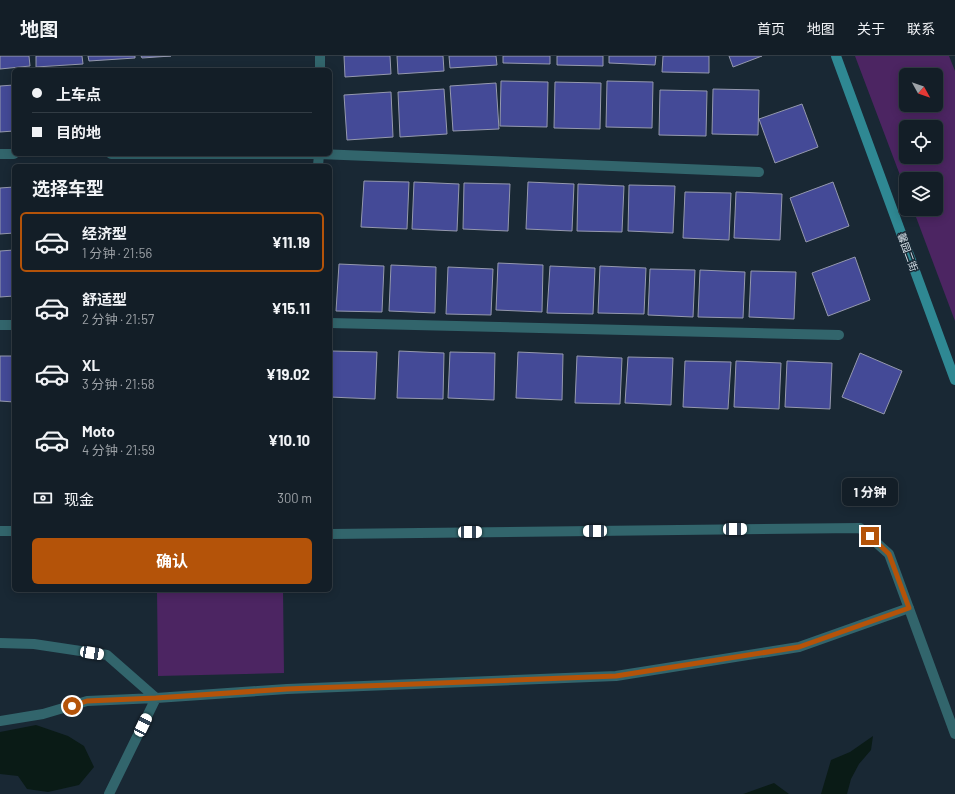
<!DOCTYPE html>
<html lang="zh">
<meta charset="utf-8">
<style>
:root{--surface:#131e27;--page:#1c272f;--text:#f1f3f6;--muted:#9da2a7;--line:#323c44;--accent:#b45309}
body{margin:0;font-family:Barlow,"Noto Sans SC",sans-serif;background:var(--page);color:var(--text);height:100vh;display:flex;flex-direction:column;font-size:15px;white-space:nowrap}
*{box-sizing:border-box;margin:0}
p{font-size:13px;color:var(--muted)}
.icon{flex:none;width:22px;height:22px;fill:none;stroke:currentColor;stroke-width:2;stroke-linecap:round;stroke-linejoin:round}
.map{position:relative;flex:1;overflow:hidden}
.panel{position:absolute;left:12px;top:108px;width:320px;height:428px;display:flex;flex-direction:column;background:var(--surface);border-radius:6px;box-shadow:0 2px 10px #0003,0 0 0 1px var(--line)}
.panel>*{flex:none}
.top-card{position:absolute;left:12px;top:12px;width:320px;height:88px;border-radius:6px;box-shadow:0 2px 10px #0003,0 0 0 1px var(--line);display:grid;align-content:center;height:88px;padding:0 20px;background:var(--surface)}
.needle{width:26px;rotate:130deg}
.buttons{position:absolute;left:899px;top:12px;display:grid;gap:8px}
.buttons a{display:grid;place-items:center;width:44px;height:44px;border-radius:6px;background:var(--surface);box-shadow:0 2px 10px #0003,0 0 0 1px var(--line);font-size:20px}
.end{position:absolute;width:18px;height:18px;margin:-9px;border:5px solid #b45309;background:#fff;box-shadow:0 0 0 2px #fff}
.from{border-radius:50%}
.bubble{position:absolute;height:28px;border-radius:6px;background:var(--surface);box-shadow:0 2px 10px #0003,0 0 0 1px var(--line);font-size:13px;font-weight:700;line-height:28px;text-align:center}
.car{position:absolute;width:12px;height:24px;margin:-12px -6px;border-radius:5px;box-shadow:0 0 3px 1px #0007;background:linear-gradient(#fff 24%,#345 0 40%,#fff 0 76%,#345 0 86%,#fff 0)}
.top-card b{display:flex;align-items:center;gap:14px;height:38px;font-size:15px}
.top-card b+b{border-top:1px solid var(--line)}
.top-card i{width:10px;height:10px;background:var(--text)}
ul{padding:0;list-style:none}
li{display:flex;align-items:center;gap:12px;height:60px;margin:0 8px 6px;padding:0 12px;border:2px solid transparent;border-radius:6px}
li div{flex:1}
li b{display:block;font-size:15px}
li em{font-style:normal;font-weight:700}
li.current{border-color:var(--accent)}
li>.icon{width:36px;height:36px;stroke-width:1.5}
h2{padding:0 20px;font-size:18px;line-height:48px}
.pay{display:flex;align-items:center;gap:10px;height:44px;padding:0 20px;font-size:15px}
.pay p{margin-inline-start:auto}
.cta{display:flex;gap:8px;margin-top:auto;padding:8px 20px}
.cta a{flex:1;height:46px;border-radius:6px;background:var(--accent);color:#fff;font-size:16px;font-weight:700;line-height:46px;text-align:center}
header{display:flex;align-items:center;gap:24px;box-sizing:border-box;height:56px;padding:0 20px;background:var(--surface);border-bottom:1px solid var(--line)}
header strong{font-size:19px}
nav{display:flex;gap:22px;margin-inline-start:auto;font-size:14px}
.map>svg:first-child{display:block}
.green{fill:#4c2562;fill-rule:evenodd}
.water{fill:#0a1b16}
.building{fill:#444a97;stroke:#9599ae}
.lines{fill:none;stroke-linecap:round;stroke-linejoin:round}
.street{stroke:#32656c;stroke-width:10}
.secondary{stroke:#2f8893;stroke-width:10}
.route{stroke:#b45309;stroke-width:5}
.labels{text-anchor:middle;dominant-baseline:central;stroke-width:3;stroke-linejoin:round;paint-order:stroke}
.street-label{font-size:10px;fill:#dbe5ed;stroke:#192834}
</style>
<header>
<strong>地图</strong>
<nav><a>首页</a><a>地图</a><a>关于</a><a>联系</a></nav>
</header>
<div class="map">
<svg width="955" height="738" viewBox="0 0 955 738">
<rect width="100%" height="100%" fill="#192834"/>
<path class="green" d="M 855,0 L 949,0 L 955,15 L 955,265 L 913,153 L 936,153 L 936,123 L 906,123 L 906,135 ZM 906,19 L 936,19 L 936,49 L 906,49 ZM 906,71 L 936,71 L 936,101 L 906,101 Z
M 157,534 L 283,534 L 284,617 L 158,620 Z"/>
<path class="water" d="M 36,669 L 68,680 L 84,690 L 94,711 L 79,729 L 48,736 L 27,733 L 18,720 L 0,718 L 0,676 Z
M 873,680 L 871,694 L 859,708 L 851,723 L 847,738 L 821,738 L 831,704 L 850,696 Z
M 774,727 L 789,738 L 743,738 L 746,737 Z"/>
<path class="building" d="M 0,0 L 29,0 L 30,10 L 0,13 Z
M 36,0 L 82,0 L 83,8 L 36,11 Z
M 88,0 L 135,0 L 135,2 L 89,5 Z
M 141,0 L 171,0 L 142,2 Z
M 344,0 L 390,0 L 391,18 L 345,21 Z
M 397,0 L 443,0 L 444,15 L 398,18 Z
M 449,0 L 496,0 L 497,9 L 450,12 Z
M 503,0 L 550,0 L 550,8 L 503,7 Z
M 557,0 L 603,0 L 603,10 L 557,9 Z
M 609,0 L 656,0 L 655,9 L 609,7 Z
M 663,0 L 709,0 L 709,17 L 662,16 Z
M 729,0 L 762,0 L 733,11 Z
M 295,12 L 295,14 L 271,14 Z
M 501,25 L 548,26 L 547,71 L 500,70 Z
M 607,25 L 653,26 L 652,72 L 606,71 Z
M 555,26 L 601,27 L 600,73 L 554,72 Z
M 496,27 L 499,73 L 453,75 L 450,30 Z
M 14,29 L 14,75 L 0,76 L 0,30 Z
M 444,33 L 447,78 L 400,81 L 398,36 Z
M 713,33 L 759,34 L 758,79 L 712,78 Z
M 660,34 L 707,35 L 706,80 L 659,79 Z
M 391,36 L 393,81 L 347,84 L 344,39 Z
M 802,48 L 818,91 L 775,107 L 759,63 Z
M 364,125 L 409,126 L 407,173 L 361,171 Z
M 414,126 L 459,128 L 457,175 L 412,173 Z
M 528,126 L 574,128 L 572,175 L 526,173 Z
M 833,126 L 849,170 L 806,186 L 790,142 Z
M 464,127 L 510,128 L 508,175 L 463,173 Z
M 578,128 L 624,130 L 622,176 L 577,175 Z
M 629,129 L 675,130 L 673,177 L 628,175 Z
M 14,131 L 14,177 L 0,178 L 0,132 Z
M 685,136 L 731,137 L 729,184 L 683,182 Z
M 736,136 L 782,138 L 780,184 L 734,182 Z
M 14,194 L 14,240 L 0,241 L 0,195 Z
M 855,201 L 870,244 L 828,260 L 812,217 Z
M 498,207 L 543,209 L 542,256 L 496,254 Z
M 339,208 L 384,210 L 382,256 L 336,255 Z
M 391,209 L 436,211 L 435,257 L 389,255 Z
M 550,210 L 595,212 L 593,258 L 547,257 Z
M 600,210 L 646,212 L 644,258 L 598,257 Z
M 448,211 L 493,213 L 491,259 L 446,258 Z
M 650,213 L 695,214 L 693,261 L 648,259 Z
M 700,214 L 745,216 L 743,262 L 698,261 Z
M 751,215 L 796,216 L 794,263 L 749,261 Z
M 332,295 L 377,296 L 375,343 L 330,341 Z
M 399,295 L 444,297 L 443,343 L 397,342 Z
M 450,296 L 495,297 L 494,344 L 448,342 Z
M 518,296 L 563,298 L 562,344 L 516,342 Z
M 860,297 L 902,315 L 884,358 L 842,341 Z
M 0,300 L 14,300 L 14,346 L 0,345 Z
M 577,300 L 622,302 L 620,348 L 575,347 Z
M 628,301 L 673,302 L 671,349 L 625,347 Z
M 685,305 L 731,306 L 728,353 L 683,351 Z
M 736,305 L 781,307 L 779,353 L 734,351 Z
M 787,305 L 832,307 L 830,353 L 785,351 Z"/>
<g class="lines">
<path class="street" d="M 320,14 L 320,0
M 0,98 L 14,98
M 111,98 L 319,98 L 759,116
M 318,110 L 319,98
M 330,267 L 839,279
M 0,269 L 14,269
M 0,475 L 14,475
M 330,478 L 860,472 L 889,498 L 955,678
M 0,587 L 34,588 L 107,599 L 156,642 L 287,633 L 616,620 L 799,591 L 909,552
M 0,665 L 43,658 L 87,645 L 156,642 L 109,738"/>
<path class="secondary" d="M 836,0 L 955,324"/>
</g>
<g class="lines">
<path class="route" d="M 72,650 L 87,645 L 156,642 L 287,633 L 616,620 L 799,591 L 909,552 L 889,498 L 870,480"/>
</g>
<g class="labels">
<g class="street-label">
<text transform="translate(908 196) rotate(70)">馨园二街</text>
</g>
</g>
</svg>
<div class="buttons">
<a><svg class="needle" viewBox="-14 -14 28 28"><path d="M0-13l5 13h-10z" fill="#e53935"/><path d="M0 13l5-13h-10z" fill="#9da2a7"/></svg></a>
<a><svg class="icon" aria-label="locate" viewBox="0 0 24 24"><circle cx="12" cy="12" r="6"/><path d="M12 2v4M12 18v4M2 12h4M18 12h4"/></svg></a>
<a><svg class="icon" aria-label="layers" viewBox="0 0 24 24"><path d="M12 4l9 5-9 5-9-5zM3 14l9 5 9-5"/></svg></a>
</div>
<i class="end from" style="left:72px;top:650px"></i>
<i class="end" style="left:870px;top:480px"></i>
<div class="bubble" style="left:842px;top:422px;width:56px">1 分钟</div>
<i class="car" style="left:735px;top:473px;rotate:89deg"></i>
<i class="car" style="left:595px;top:475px;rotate:269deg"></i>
<i class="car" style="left:470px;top:476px;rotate:89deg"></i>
<i class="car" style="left:92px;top:597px;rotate:99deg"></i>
<i class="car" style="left:143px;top:669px;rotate:26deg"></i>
<div class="top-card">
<b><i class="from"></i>上车点</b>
<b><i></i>目的地</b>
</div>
<section class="panel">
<h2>选择车型</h2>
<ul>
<li class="current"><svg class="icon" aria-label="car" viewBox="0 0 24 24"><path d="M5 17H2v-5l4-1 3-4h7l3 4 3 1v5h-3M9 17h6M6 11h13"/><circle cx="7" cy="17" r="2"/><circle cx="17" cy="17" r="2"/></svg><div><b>经济型</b><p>1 分钟 · 21:56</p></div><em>¥11.19</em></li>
<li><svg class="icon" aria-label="car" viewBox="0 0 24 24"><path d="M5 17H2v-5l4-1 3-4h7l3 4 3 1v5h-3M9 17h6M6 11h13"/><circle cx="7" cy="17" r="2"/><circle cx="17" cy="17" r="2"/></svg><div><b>舒适型</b><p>2 分钟 · 21:57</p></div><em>¥15.11</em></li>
<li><svg class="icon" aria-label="car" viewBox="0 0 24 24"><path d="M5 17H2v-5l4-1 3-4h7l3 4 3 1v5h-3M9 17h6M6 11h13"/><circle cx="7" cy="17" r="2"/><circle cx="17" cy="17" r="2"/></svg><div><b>XL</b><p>3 分钟 · 21:58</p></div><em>¥19.02</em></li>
<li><svg class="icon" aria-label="car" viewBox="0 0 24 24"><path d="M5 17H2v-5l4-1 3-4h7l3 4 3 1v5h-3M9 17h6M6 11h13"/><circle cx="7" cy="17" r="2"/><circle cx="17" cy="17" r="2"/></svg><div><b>Moto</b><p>4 分钟 · 21:59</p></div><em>¥10.10</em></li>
</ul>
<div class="pay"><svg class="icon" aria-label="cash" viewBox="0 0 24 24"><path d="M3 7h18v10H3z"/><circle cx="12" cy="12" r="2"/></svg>现金<p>300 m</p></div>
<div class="cta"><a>确认</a></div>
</section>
</div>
